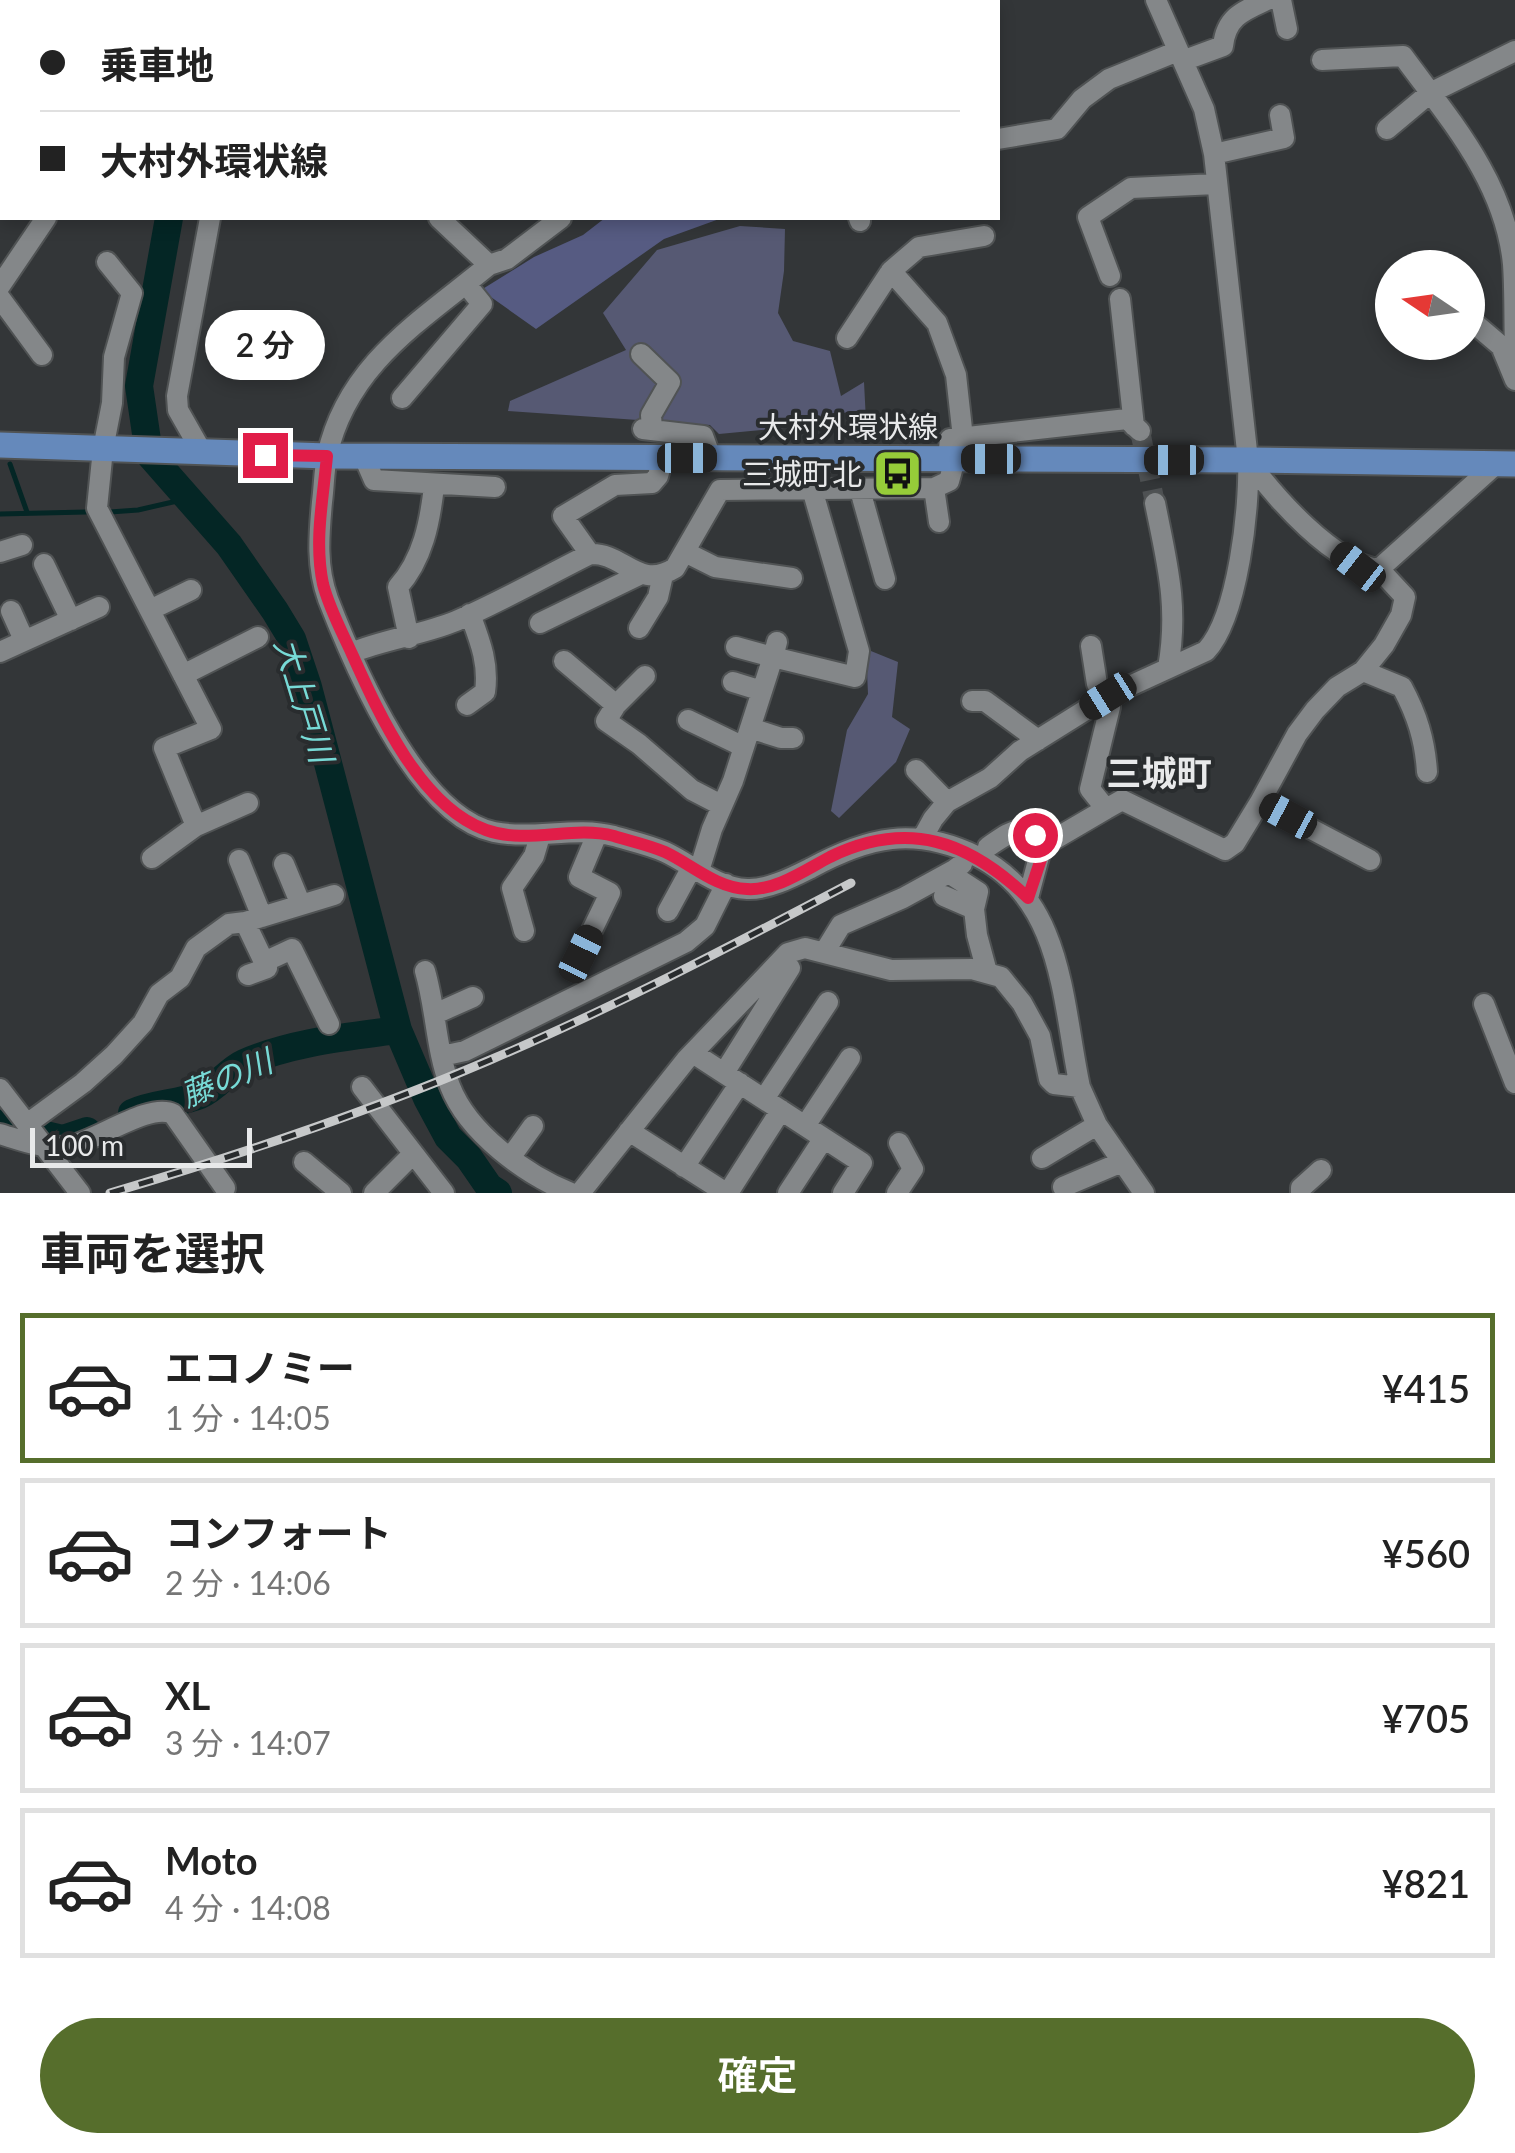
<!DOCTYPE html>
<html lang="ja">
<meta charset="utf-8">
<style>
:root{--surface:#fff;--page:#f6f6f6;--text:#222;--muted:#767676;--line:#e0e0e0;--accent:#566e2c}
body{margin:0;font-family:Lato,"Noto Sans JP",sans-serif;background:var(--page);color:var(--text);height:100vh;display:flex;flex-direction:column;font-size:38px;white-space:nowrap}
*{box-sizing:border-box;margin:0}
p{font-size:32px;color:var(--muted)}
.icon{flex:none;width:55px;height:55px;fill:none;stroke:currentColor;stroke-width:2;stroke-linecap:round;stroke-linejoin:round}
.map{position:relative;height:1193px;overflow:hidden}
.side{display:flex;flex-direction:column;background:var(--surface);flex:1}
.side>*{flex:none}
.guide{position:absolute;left:0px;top:0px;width:1000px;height:220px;box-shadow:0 5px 15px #0003;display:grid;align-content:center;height:220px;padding:0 40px;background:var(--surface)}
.needle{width:65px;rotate:283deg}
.tools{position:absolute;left:1375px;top:250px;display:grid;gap:20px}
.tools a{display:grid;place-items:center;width:110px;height:110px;border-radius:50%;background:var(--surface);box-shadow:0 5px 15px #0003;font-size:50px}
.scale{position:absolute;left:30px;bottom:25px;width:222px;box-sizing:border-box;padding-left:10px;border:5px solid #e8e9ea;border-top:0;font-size:28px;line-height:35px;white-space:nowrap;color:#e8e9ea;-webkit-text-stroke:8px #292c2e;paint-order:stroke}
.end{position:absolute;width:45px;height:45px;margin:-22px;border:12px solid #e11d48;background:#fff;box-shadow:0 0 0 5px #fff}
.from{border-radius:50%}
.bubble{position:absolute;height:70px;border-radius:35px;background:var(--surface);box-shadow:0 5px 15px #0003;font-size:32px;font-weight:600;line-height:70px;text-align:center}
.car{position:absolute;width:30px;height:60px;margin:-30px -15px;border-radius:12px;box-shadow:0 0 8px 2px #0007;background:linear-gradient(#222 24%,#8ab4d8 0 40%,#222 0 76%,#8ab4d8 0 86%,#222 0)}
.guide b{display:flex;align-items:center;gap:35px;height:95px;font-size:38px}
.guide b+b{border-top:2px solid var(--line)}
.guide i{width:25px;height:25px;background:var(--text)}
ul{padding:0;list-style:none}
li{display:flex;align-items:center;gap:30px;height:150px;margin:0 20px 15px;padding:0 20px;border:5px solid var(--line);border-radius:0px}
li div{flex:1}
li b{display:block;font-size:38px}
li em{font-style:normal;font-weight:600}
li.current{border-color:var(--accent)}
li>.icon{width:90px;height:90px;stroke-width:1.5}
h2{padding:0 40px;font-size:45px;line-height:120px}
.button{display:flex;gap:20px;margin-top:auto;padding:20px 40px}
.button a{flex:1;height:115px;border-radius:60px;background:var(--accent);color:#fff;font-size:40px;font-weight:600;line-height:115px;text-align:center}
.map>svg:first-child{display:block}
.green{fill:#565973}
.forest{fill:#565b82}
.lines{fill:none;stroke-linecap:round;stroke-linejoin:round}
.stream{stroke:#042625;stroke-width:5}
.river{stroke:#042625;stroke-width:28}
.minor-tunnel{stroke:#4e5153;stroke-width:20;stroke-dasharray:20 10;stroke-linecap:butt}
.minor-casing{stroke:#505354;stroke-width:24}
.major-casing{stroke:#505354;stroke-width:29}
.minor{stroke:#848789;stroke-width:20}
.major{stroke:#6589bb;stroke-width:25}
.rail-casing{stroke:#c6c8c9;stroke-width:9}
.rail{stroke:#292c2e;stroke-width:5;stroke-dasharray:15;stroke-linecap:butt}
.route{stroke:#e11d48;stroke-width:12}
.labels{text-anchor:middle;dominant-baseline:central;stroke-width:8;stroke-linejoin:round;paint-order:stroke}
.street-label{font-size:30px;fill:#e8e9ea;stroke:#292c2e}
.poi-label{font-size:30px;fill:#e8e9ea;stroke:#292c2e;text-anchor:end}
.water-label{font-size:32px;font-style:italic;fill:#77dad6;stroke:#292c2e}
.quarter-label{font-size:35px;font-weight:bold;fill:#e8e9ea;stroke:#292c2e}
</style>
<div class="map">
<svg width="1515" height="1193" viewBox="0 0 1515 1193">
<rect width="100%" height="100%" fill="#333638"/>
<path class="green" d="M 740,226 L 785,229 L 784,271 L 778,313 L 793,341 L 830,351 L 841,396 L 864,382 L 866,421 L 847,412 L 806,426 L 719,434 L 710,425 L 508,411 L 510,401 L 626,350 L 603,313 L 657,250 Z
M 866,649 L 898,662 L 892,717 L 910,729 L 896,762 L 839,818 L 831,811 L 847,730 L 868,694 Z"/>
<path class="forest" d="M 605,218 L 722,218 L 664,239 L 536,329 L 481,290 L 534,257 L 583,235 Z"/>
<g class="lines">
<path class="stream" d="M 10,464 L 27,512
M 110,512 L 138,510 L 186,499
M 0,514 L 86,512"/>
<path class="river" d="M 212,2 L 212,0
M 169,218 L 139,386 L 149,454 L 229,545 L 275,611 L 292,639 L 308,687 L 398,1030 L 427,1098 L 448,1137 L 469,1158 L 489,1187 L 498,1193
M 132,1113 C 154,1103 178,1104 200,1095 C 217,1088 228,1070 244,1063 C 292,1042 347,1037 398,1030
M 0,1124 L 63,1139 L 87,1131"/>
<path class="minor-tunnel" d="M 1140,431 L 1155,503"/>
<defs>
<path id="minor" d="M 1281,0 L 1287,29
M 154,2 L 154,0
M 252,2 L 253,0
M 698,2 L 699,0
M 974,2 L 976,0
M 1185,60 L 1223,46 C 1226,17 1243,11 1267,0
M 1322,60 L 1403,56 C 1450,120 1505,182 1513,264 C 1515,292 1514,321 1515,349
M 1387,129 L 1430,93 L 1515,51
M 998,139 L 1057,129 L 1082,99 L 1109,79 L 1178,51
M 1214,154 L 1284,138 L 1280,115
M 439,218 L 489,265
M 561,218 L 507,259 L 489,265 C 421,321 347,364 327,456 C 324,471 324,487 322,502 C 319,535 316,566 328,599 C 354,666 417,816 494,832 C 534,840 575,826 614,836 C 631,841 649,845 665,852 C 691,864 716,888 747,889 C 768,890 793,877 811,868 C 868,837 914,826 976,856 C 1064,899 1062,1003 1080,1087
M 859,218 L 860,221
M 107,262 L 132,293 L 114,357 L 112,403 L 103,449 L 97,508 L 211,729 L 164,748 L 196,826 L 152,858
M 1110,276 L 1088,217 L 1131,188 L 1216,184
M 0,286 L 46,218
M 0,298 L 42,355
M 1120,299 L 1134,426
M 1468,318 L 1501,346 L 1515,380
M 847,338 L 891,271
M 641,354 L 670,382 L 651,415 L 652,430
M 402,398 L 482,304 L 466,284
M 643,429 L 703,436 L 711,458
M 963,438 L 956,375 L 937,323 L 891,271 L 919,247 L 984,236
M 203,454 L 178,410 L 177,396 L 210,218
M 364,457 L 374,480 L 495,487
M 948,459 L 950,439 L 1127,419 L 1140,431
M 1249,462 C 1276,498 1333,564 1379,569 L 1496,464
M 934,488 L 939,522
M 860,490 L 885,579
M 1155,503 C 1167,563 1179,606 1168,668
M 0,552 L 22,545
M 685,552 L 715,567 L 792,578
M 590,554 L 563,516 L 615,485 L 652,483 L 658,476 L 663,458
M 44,564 L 71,620
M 150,610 L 191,590
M 11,611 L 24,640
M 540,623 L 641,574
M 639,628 L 658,597 L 663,575
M 409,638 L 398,587 C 423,559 430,522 434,486
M 777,642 L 773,657 L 855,677 L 859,651 L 812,489
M 0,652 L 99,607
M 351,653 C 385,639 422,635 456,621 C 502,601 546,576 590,554 C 623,552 638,591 675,568 L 720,490 L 934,488 L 949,481 L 955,459
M 564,661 L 616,705 L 606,721 L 639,744 L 692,790 L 721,805
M 1363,671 L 1402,687 C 1417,715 1425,740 1427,772
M 183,675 L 258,637
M 733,682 L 762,691
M 972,701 L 985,701 L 1038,740
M 467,705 L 485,692 C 489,663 480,641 470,614
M 616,705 L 645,676
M 688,720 L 744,747
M 750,728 L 781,738 L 793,738
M 916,770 L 947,802
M 1260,802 L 1297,734 L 1315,710 L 1337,687 L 1363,671 L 1384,645 L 1401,615 L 1405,597 L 1379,569
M 1106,809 L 1122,800 L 1225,850 L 1235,843 L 1260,802 L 1370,860
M 196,826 L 248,803
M 922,839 L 933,819 L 947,802 L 990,778 L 1020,751 L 1108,696 L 1206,651 C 1238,617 1250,506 1248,460 L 1214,154 L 1204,109 L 1156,0
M 988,847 C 1013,830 1023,820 1045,847
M 239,860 L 262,917
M 284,864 L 301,905
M 962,864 L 954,870 L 955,877 L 978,892 L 974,909
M 699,871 L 712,829 L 733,781 L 773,657 L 736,647
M 944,896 L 974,909 L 977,935 L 987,972
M 1028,898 L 1040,853 L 1048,843 L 1106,809 L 1090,789 L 1110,707 L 1108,696 L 1097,684 L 1091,646
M 668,911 L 692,867
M 245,922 L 267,968 L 248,975
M 524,931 L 512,888 L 534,856 L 540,836
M 825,951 L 841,925 L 903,898 L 954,870
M 581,953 L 610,893 L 579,877 L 597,834
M 264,962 L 292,949 L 329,1024
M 425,971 C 436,1009 436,1050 450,1086 C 468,1133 526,1175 571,1193
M 1484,1004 L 1515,1083
M 435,1014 L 473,997
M 693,1053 L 862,1163 L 843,1193
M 442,1056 L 465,1051 L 686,942 L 705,926 L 726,884
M 724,1073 L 790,968
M 362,1087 L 444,1193
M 0,1089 L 80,1193
M 764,1099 L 828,1002
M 27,1124 L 83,1083 L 114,1055 L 143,1023 L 159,994 L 180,978 L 196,948 L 229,924 L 245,922 L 334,895
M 805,1126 L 850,1058
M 629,1131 L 726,1193
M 0,1134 C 23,1141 45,1150 69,1146 C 97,1141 149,1102 173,1114 L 225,1188
M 510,1158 L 533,1126
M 1042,1158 L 1097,1125
M 304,1162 L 341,1193
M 684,1167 L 740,1083
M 1063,1187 L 1122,1162
M 374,1193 L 412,1155
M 580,1193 L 686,1060 L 788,953 L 805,948 L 891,970 L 972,969 L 1001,977 L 1022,1003 L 1040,1036 L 1049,1079 L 1054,1084 L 1080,1087 L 1097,1125 L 1144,1193
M 728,1193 L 781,1110
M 788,1193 L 824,1138
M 897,1193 L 913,1169 L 899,1143
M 1301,1193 L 1301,1188 L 1321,1170"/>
<path id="major" d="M 0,445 L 327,456 L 1248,460 L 1515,464"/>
</defs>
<use href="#minor" class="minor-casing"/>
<use href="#major" class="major-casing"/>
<use href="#minor" class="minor"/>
<use href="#major" class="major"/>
<defs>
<path id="rail" d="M 110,1193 C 239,1155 366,1113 490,1060 C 613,1008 733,945 851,883"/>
</defs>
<use href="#rail" class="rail-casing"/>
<use href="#rail" class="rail"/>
</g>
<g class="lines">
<path class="route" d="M 265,455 L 327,456 C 323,499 314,542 323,584 C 329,608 342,632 352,654 C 379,714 420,806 486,830 C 528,845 572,825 614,836 C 630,841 649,845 665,852 C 691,864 716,888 747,889 C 776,891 805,870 830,857 C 908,819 969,841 1028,898 L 1045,847 L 1035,835"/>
</g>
<defs>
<symbol id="bus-square" viewBox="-11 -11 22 22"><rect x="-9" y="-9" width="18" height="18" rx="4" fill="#96cc39" stroke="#292c2e"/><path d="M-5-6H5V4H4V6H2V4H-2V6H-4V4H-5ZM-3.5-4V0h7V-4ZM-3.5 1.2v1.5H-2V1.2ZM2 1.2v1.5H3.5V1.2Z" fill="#111"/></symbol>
</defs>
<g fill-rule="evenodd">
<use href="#bus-square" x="870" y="446" width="55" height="55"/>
</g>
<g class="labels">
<g class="street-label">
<text x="848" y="426">大村外環状線</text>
</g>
<g class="poi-label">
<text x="862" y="473">三城町北</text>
</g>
<g class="water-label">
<text transform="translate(305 700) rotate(73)">大上戸川</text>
<text transform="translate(226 1077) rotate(-23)">藤の川</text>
</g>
<g class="quarter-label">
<text x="1159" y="772">三城町</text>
</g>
</g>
</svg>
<div class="tools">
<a><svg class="needle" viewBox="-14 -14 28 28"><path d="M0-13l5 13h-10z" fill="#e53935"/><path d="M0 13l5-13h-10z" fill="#767676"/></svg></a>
</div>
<div class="scale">100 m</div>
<i class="end from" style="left:1035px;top:835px"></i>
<i class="end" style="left:265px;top:455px"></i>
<div class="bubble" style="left:205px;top:310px;width:120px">2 分</div>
<i class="car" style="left:687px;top:458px;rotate:90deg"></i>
<i class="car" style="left:991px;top:459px;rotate:270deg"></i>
<i class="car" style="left:1174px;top:460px;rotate:270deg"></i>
<i class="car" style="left:1358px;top:567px;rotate:308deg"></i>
<i class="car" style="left:1108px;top:696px;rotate:238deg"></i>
<i class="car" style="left:1288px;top:816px;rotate:298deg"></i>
<i class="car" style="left:581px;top:954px;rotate:26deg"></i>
<div class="guide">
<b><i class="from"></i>乗車地</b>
<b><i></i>大村外環状線</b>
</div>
</div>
<section class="side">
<h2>車両を選択</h2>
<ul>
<li class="current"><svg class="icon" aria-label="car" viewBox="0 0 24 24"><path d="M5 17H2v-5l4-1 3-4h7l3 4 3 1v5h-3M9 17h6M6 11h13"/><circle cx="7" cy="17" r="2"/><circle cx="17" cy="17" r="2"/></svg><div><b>エコノミー</b><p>1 分 · 14:05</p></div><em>¥415</em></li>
<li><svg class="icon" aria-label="car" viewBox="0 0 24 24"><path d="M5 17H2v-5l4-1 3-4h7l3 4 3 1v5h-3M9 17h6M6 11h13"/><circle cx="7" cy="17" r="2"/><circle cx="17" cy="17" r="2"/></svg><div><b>コンフォート</b><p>2 分 · 14:06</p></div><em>¥560</em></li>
<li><svg class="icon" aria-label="car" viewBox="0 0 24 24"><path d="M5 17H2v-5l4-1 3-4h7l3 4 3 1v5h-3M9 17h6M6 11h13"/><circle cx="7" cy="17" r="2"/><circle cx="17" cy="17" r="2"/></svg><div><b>XL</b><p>3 分 · 14:07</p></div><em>¥705</em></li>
<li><svg class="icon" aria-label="car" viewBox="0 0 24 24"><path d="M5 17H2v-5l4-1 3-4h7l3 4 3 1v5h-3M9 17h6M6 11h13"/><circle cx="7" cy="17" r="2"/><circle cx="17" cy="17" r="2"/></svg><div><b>Moto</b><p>4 分 · 14:08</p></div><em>¥821</em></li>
</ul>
<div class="button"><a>確定</a></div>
</section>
